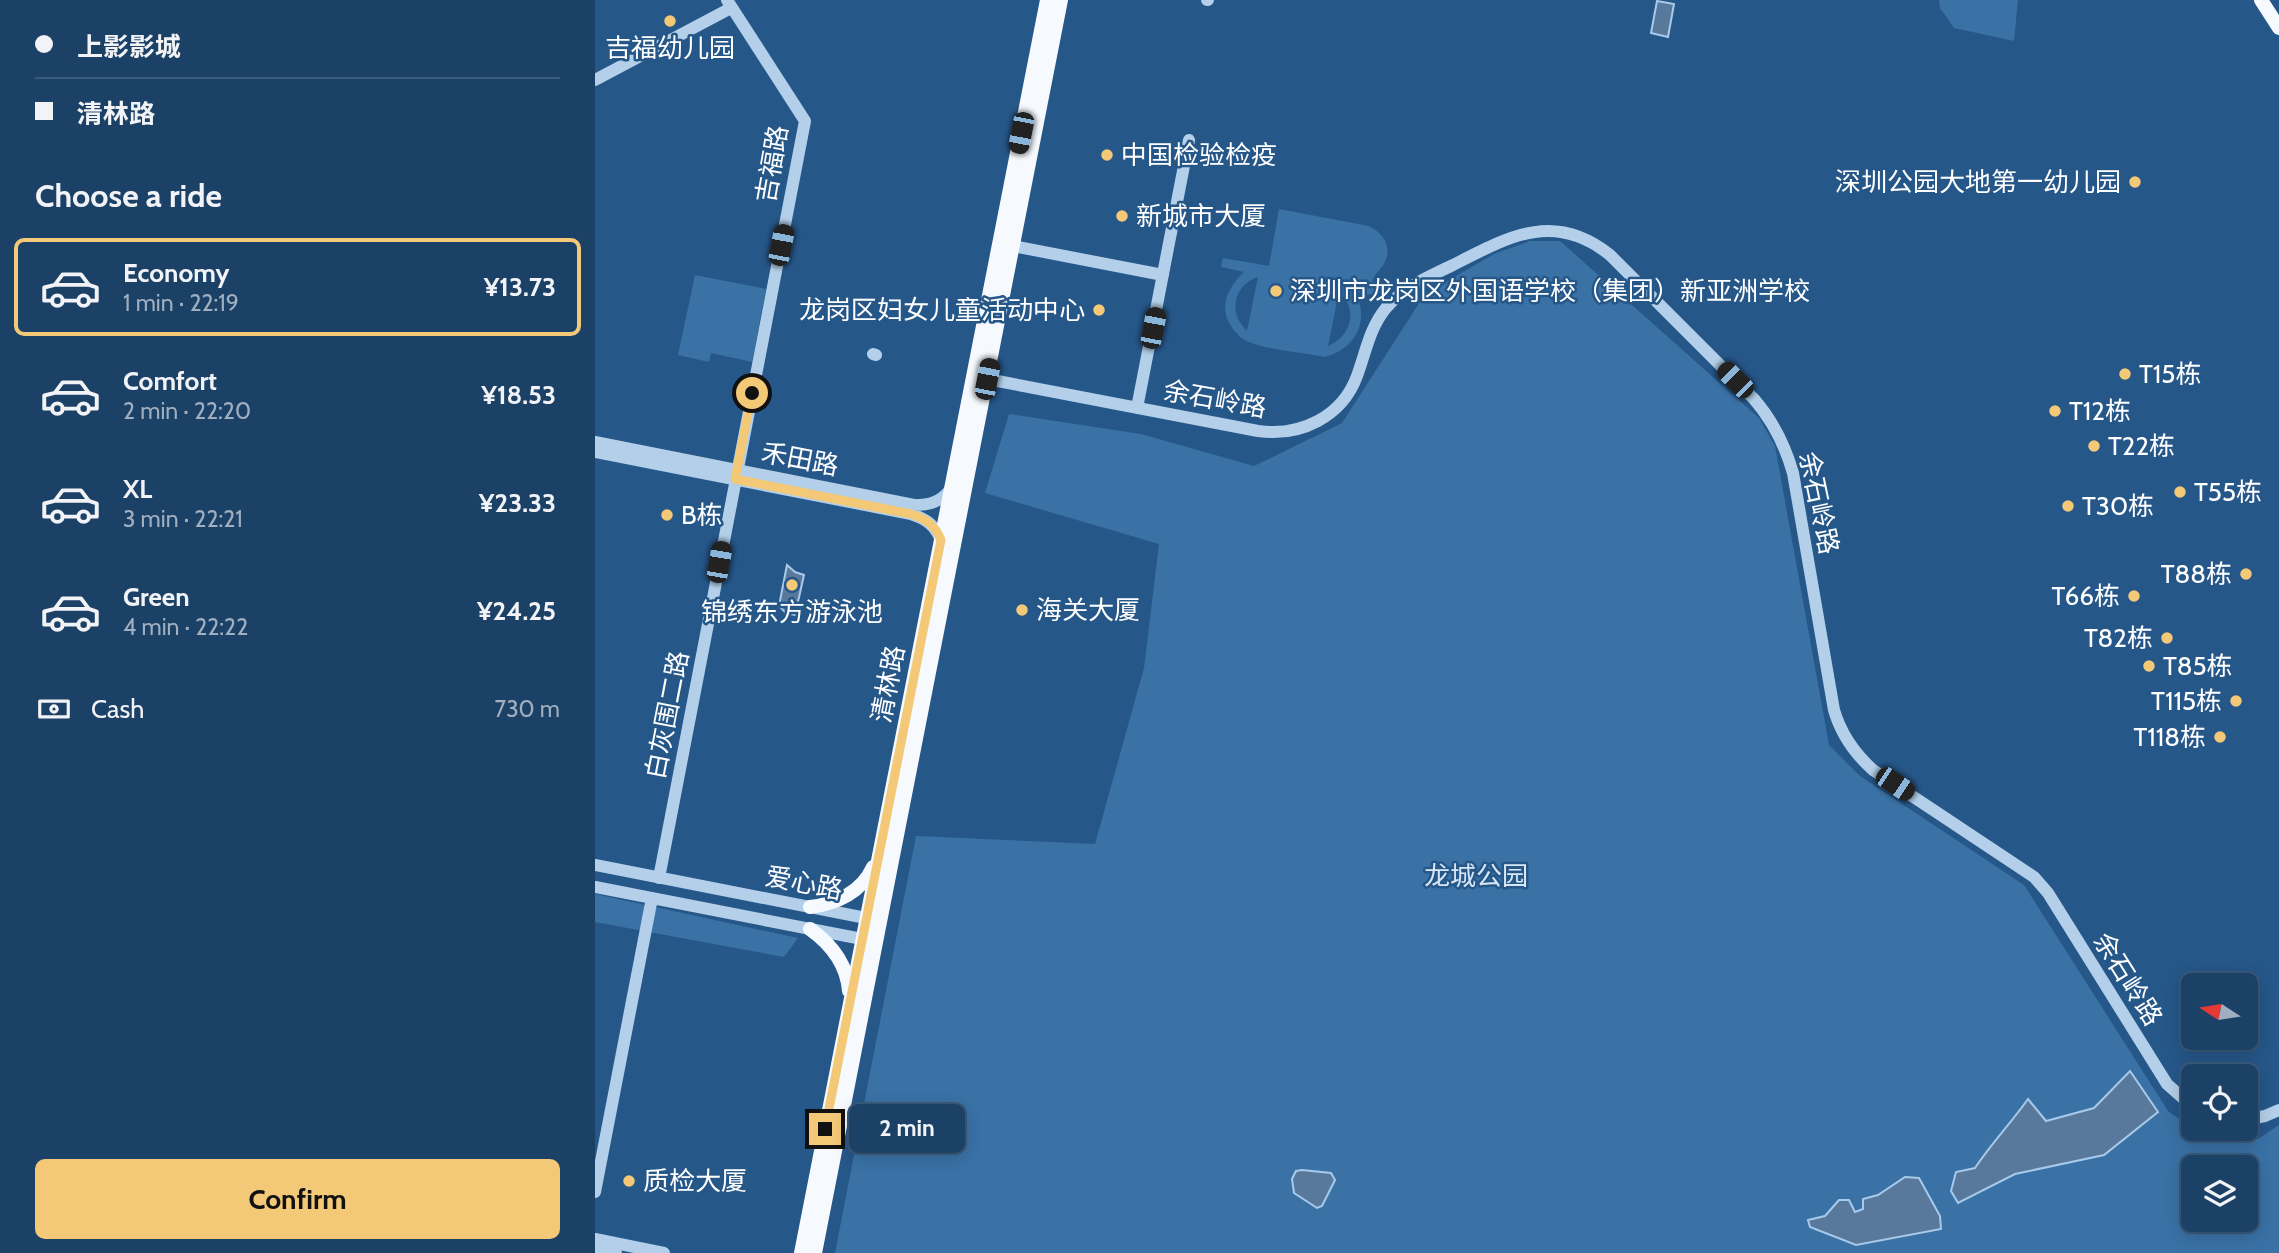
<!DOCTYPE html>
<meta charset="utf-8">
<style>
:root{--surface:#1c4167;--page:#294c70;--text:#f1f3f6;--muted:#a0afc0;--line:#3a5a7b;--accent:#f3c877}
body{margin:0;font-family:Cabin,"Noto Sans SC",sans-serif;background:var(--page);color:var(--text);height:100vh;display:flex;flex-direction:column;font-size:26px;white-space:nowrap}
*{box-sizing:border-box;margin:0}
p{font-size:23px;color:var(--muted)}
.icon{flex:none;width:38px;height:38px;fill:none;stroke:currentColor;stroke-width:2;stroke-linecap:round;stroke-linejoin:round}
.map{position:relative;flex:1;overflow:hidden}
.drawer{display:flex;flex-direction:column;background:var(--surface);width:595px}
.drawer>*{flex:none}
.guide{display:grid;align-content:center;height:154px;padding:0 35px;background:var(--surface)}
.needle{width:46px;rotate:282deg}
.controls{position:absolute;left:1586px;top:973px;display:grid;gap:14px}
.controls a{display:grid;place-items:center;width:77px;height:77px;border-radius:10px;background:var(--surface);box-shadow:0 4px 18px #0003,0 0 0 2px var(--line);font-size:35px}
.end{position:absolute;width:32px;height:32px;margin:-16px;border:9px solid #f3c877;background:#111;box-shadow:0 0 0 4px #111}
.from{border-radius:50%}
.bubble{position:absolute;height:49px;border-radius:10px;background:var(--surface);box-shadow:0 4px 18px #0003,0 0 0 2px var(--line);font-size:23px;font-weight:700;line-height:49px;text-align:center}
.car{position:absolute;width:21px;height:42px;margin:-21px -10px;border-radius:9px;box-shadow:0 0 5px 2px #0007;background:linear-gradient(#222 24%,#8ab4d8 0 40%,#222 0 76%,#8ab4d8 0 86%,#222 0)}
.guide b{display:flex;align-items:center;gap:24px;height:66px;font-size:26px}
.guide b+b{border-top:2px solid var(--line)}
.guide i{width:18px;height:18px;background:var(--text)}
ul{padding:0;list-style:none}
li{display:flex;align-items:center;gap:21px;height:98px;margin:0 14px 10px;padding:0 21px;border:4px solid transparent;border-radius:10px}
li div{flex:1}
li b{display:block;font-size:26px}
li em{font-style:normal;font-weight:700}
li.active{border-color:var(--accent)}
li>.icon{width:63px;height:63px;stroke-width:1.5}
h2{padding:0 35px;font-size:32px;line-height:84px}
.pay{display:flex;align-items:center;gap:18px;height:77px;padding:0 35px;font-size:26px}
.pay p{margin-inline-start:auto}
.primary-button{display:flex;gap:14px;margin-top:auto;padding:14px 35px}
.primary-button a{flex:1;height:80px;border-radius:10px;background:var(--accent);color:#111;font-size:28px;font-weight:700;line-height:80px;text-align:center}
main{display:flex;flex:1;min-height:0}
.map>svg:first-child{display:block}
.green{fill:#3a72a6;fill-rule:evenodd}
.water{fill:#58799c;stroke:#a7caea;stroke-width:2}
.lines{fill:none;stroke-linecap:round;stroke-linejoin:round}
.minor{stroke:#b3cfe9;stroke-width:12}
.major{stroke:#f6fafe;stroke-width:14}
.route{stroke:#f3c877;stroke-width:9}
.poi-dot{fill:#f3c877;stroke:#265789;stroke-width:2.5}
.labels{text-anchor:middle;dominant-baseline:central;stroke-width:5;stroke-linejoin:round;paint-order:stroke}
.poi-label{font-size:26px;fill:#fff;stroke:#265789;text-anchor:start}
.street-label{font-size:26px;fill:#fff;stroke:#265789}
.park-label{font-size:26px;fill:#d7e7f7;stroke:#265789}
</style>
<main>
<section class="drawer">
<div class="guide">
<b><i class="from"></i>上影影城</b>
<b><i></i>清林路</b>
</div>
<h2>Choose a ride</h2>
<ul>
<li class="active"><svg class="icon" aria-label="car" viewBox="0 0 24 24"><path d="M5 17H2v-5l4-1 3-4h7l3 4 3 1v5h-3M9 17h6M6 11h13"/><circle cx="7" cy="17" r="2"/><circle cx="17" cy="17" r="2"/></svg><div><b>Economy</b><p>1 min · 22:19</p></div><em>¥13.73</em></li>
<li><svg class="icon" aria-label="car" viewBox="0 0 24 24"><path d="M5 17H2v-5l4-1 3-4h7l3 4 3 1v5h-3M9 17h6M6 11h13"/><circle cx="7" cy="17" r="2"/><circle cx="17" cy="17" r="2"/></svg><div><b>Comfort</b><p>2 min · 22:20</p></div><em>¥18.53</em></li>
<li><svg class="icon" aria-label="car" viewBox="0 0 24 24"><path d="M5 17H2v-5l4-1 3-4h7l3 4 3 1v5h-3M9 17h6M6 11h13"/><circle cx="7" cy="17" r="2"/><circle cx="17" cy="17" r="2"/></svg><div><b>XL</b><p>3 min · 22:21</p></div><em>¥23.33</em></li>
<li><svg class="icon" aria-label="car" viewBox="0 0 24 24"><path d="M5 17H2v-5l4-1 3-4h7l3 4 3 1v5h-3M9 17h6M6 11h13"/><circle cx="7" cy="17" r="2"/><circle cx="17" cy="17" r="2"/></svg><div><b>Green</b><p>4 min · 22:22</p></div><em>¥24.25</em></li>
</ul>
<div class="pay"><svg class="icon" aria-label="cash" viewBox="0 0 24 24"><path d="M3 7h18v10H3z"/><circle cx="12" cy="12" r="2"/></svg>Cash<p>730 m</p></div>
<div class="primary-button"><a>Confirm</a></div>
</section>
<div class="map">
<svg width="1684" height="1253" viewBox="0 0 1684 1253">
<rect width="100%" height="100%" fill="#265789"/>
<path class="green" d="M 1344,0 L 1423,0 L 1419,41 L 1359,28 L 1345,8 Z
M 684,209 L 774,226 C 789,234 798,247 789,264 C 784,272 778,274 777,284 L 788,286 L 785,296 L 760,292 C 775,320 761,350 729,357 C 705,352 677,351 654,342 C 647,340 642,334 638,329 C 622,308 633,287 649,272 L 626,267 L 628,258 L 674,266 ZM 663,277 L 652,331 C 633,314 638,285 663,277 ZM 744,292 C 764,310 756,336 733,346 Z
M 935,241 L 965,241 L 1164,418 L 1180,446 L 1234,745 L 1265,776 L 1429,885 L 1573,1111 L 1613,1139 L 1663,1139 L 1684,1125 L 1684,1253 L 240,1253 L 321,836 L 500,844 L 549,668 L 564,544 L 390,493 L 414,414 L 546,434 L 659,466 L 747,423 L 830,294 L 899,254 ZM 1598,1167 L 1650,1167 L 1650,1220 L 1598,1220 Z
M 100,275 L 171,289 L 157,362 L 116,353 L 114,362 L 83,355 Z
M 0,894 L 203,938 L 189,957 L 0,922 Z"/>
<path class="water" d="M 1062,1 L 1079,4 L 1073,37 L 1056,33 Z
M 192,565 L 200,572 L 209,575 L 200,615 L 191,613 L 184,606 Z
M 1535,1071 L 1563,1112 L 1509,1155 L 1420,1174 L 1363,1203 L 1356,1191 L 1361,1172 L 1380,1168 C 1396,1144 1416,1123 1433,1099 L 1451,1121 L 1499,1108 Z
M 707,1170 L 736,1173 L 740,1180 L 727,1206 L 722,1208 L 699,1193 L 697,1179 L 701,1171 Z
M 1310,1177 L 1324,1178 L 1345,1216 L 1346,1229 L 1261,1245 L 1215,1227 L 1213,1220 L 1230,1216 L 1244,1200 L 1254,1200 L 1260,1212 L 1268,1209 L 1268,1199 L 1283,1195 Z"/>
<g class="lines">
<path class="minor" d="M 612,0 L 613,0
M 0,80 L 136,8
M 418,246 L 568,275
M 278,354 L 281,355
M 392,379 L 663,431 C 705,437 747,417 762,376 C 771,352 774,329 791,308 C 809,287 833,277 858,265 C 913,237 959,210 1015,255 L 1159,399 C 1178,421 1190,445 1198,473 L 1239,710 C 1246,734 1259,753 1278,770 L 1439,877 L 1453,893 L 1572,1084 L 1598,1107
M 542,408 L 594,140
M 0,442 L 319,505 C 335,505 345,502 355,490
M 0,452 L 316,514 C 331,519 340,525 346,540
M 0,865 L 271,918 L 276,923
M 64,878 L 210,121 L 132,0
M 0,887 L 267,939 L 274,936
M 1650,1120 L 1670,1116 L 1684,1110
M 0,1192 L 57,898
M 0,1239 L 69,1253
M 0,1249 L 21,1253"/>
<path class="major" d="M 1666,0 L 1684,28
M 215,907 C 241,904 267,892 278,867
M 215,929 C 236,944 252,965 254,991
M 206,1253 L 452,0
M 220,1253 L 466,0"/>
</g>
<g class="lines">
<path class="route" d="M 157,393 L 140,479 L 316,514 C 331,519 340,525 346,540 L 230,1129"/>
</g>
<g class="poi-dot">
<circle cx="75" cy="21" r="7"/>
<circle cx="512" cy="155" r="7"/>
<circle cx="1540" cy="182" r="7"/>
<circle cx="527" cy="216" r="7"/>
<circle cx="681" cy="291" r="7"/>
<circle cx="504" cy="310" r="7"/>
<circle cx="1530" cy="374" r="7"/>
<circle cx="1460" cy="411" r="7"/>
<circle cx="1499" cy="446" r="7"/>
<circle cx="1585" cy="492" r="7"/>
<circle cx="1473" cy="506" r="7"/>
<circle cx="72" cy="515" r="7"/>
<circle cx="1651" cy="574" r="7"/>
<circle cx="197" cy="585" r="7"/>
<circle cx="1539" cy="596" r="7"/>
<circle cx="427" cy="610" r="7"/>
<circle cx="1572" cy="638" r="7"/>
<circle cx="1554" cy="666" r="7"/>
<circle cx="1641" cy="701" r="7"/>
<circle cx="1625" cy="737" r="7"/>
<circle cx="34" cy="1181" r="7"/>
</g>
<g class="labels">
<g class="poi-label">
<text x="75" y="48" text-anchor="middle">吉福幼儿园</text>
<text x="526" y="155">中国检验检疫</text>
<text x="1526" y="182" text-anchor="end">深圳公园大地第一幼儿园</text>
<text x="541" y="216">新城市大厦</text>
<text x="695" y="291">深圳市龙岗区外国语学校（集团）新亚洲学校</text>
<text x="490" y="310" text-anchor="end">龙岗区妇女儿童活动中心</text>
<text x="1544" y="374">T15栋</text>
<text x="1474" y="411">T12栋</text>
<text x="1513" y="446">T22栋</text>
<text x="1599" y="492">T55栋</text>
<text x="1487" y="506">T30栋</text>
<text x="86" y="515">B栋</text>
<text x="1637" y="574" text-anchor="end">T88栋</text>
<text x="1525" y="596" text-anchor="end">T66栋</text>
<text x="441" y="610">海关大厦</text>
<text x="197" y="612" text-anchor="middle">锦绣东方游泳池</text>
<text x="1558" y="638" text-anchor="end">T82栋</text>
<text x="1568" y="666">T85栋</text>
<text x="1627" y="701" text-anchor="end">T115栋</text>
<text x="1611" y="737" text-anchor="end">T118栋</text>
<text x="48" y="1181">质检大厦</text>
</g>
<g class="street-label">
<text transform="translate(177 164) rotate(-80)">吉福路</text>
<text transform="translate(620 399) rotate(10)">余石岭路</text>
<text transform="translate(205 459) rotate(11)">禾田路</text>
<text transform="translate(1224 503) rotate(78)">余石岭路</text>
<text transform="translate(293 684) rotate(-79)">清林路</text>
<text transform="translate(72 715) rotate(-79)">白灰围二路</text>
<text transform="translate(209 883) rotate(11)">爱心路</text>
<text transform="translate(1533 979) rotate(58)">余石岭路</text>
</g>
<g class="park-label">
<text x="881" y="876">龙城公园</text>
</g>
</g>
</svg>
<div class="controls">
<a><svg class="needle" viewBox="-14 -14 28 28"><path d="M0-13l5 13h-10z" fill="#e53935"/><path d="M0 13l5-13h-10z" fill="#a0afc0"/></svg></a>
<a><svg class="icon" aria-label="locate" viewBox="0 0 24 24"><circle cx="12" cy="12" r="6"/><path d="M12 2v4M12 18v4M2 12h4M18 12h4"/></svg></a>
<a><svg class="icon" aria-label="layers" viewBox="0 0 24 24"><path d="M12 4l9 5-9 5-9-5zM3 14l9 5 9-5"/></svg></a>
</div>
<i class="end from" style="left:157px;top:393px"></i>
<i class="end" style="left:230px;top:1129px"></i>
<div class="bubble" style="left:254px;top:1104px;width:116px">2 min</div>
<i class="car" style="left:426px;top:133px;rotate:191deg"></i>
<i class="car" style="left:186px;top:245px;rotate:11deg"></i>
<i class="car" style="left:558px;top:328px;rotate:11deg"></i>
<i class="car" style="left:392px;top:379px;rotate:11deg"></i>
<i class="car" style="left:1140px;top:380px;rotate:315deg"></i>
<i class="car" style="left:124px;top:562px;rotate:10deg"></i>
<i class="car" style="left:1300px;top:784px;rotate:124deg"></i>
</div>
</main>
